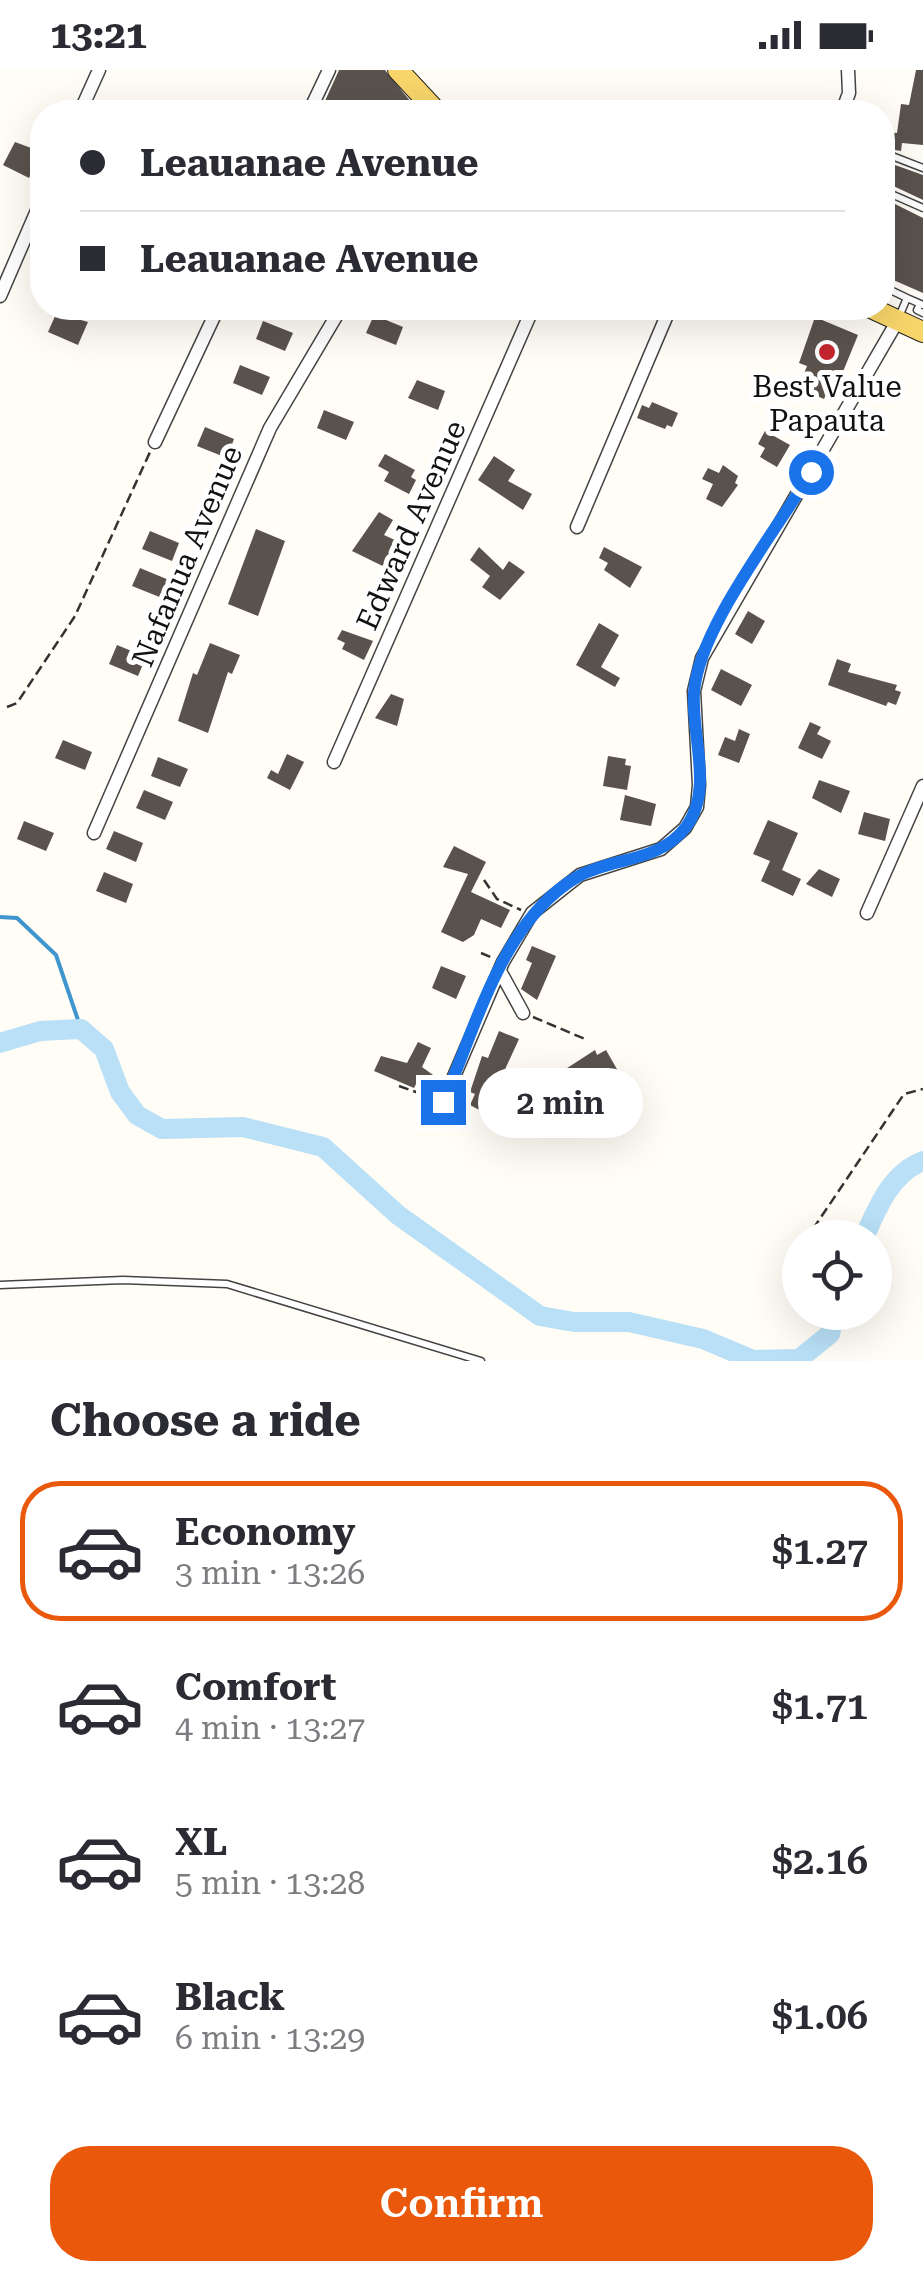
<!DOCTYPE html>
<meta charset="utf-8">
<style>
:root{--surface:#fff;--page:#f7f7f7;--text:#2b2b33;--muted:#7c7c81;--line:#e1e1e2;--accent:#ea580c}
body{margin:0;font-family:"Roboto Serif",serif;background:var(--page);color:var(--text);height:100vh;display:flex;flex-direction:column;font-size:38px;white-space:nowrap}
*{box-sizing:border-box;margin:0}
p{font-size:32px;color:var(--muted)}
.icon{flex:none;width:55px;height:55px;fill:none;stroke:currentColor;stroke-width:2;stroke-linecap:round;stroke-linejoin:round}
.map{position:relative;height:1291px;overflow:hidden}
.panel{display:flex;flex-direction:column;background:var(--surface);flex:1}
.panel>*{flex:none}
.top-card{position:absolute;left:30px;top:30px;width:865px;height:220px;border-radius:40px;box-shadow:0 10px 40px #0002;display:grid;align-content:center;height:220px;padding:0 50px;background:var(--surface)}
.controls{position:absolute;left:782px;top:1150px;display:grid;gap:20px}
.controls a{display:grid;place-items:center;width:110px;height:110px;border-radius:50%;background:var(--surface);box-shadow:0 10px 40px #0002;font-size:50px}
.end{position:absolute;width:45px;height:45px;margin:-22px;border:12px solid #1a73e8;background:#fff;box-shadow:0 0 0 5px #fff}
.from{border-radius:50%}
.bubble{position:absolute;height:70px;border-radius:35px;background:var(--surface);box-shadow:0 10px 40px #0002;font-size:32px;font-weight:600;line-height:70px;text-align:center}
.top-card b{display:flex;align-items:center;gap:35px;height:95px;font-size:38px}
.top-card b+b{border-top:2px solid var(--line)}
.top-card i{width:25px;height:25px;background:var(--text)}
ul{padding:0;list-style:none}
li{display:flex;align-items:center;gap:30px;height:140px;margin:0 20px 15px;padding:0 30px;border:5px solid transparent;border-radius:40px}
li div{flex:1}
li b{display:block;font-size:38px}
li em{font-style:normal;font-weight:600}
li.on{border-color:var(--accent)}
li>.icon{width:90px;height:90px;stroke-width:1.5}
h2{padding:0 50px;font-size:45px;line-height:120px}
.primary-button{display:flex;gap:20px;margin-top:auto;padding:20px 50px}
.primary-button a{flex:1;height:115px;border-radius:40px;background:var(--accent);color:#fff;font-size:40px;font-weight:600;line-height:115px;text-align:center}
.status{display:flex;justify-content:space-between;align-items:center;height:70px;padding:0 50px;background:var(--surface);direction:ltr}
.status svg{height:28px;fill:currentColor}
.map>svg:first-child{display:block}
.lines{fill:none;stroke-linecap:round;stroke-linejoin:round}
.stream{stroke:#3f96cf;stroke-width:4}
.river{stroke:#b9e0f7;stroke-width:20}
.building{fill:#5a524d}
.lane-casing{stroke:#444;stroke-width:9}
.street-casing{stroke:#444;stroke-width:15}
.primary-casing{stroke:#222;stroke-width:22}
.path{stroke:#333;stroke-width:2.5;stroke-dasharray:10 5;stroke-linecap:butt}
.lane{stroke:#fff;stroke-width:6}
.street{stroke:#fff;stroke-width:12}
.primary{stroke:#f9d66b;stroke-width:20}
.route{stroke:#1a73e8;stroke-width:12}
.poi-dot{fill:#c4262e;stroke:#fff;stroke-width:4}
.labels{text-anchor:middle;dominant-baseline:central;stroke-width:10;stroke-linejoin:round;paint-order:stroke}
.poi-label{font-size:30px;fill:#111;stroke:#fff}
.street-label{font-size:30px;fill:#111;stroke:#fff}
</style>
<div class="status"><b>13:21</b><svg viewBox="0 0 49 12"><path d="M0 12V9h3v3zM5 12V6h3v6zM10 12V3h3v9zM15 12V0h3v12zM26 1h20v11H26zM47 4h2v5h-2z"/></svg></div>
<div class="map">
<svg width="923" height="1291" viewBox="0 0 923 1291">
<rect width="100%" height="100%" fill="#fffdf5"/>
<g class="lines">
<path class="stream" d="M 0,847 L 17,848 L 56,885 L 81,959"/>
<path class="river" d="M 0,973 L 40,961 L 81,959 L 104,979 L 120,1022 L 137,1045 L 162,1059 L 243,1057 L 323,1077 L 398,1145 L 540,1246 L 574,1252 L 629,1252 L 703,1269 L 753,1290 L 799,1289 L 830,1264 L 835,1242
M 864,1168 C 877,1138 891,1103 923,1091"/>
</g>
<path class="building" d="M 339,0 L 385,0 L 419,42 L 320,42 Z
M 916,0 L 923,0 L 923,75 L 902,73 L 901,81 L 882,78 L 883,62 L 897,63 L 901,34 L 909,35 Z
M 15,72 L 42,82 L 29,108 L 3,95 Z
M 895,95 L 923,105 L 923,130 L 885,112 Z
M 887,130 L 923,148 L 923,223 L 882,205 L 882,139 Z
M 71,238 L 86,238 L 81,250 L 88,252 L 78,275 L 48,262 L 56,244 L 69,243 Z
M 374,245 L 403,257 L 396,275 L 366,263 Z
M 815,247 L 858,265 L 840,309 L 834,307 L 824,329 L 798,318 L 807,296 L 799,293 Z
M 263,251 L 293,263 L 285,281 L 256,269 Z
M 240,295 L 270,307 L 262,325 L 233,313 Z
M 417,310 L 445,321 L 438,340 L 408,328 Z
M 652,332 L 678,343 L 672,357 L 667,355 L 665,359 L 637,348 L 642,335 L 649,338 Z
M 324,340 L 354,352 L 346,370 L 317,358 Z
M 205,357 L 234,369 L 227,388 L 197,376 Z
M 765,361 L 790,375 L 777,397 L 760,387 L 765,378 L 758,374 Z
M 385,384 L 415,400 L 411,407 L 416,410 L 409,424 L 384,411 L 389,402 L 378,396 Z
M 494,386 L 515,400 L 508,411 L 532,424 L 523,440 L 478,410 Z
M 723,395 L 738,406 L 735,413 L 738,415 L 722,437 L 706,429 L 713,414 L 702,409 L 708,398 L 719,403 Z
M 379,442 L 393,450 L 384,465 L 410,477 L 397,503 L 352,481 Z
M 256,459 L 285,471 L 258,546 L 228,534 Z
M 150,461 L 179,473 L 172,491 L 142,479 Z
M 479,477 L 503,500 L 509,491 L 525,502 L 500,530 L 482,517 L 490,506 L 470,490 Z
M 604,477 L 642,497 L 630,518 L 604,500 L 608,493 L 599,488 Z
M 140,498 L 169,510 L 162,528 L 132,516 Z
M 748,541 L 765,551 L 752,574 L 735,564 Z
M 599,553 L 619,565 L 601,597 L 620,608 L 615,617 L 576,595 Z
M 342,560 L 373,571 L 364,590 L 342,579 L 345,573 L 337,569 Z
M 210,573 L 240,585 L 232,604 L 228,602 L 208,663 L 178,651 L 193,603 L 197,605 Z
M 117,575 L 146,587 L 138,606 L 109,594 Z
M 837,589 L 851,594 L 848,602 L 897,615 L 895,620 L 901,622 L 896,635 L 888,632 L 886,636 L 828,615 Z
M 721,599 L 752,615 L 741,636 L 711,620 Z
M 391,624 L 404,629 L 397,656 L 375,648 Z
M 810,652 L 821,657 L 817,664 L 831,671 L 822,689 L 798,678 Z
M 739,659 L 750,664 L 739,693 L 718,685 L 725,667 L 735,671 Z
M 63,670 L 92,682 L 85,700 L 55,688 Z
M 287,684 L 304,692 L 290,720 L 267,708 L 271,700 L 278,704 Z
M 608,686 L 626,689 L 625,695 L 631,696 L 627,720 L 603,716 Z
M 158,687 L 188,699 L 180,717 L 151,706 Z
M 819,710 L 850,721 L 841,743 L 812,728 Z
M 144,720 L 173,732 L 165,750 L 136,738 Z
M 625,725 L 656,734 L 651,756 L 620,750 Z
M 864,742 L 890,749 L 885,771 L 858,764 Z
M 768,750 L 798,763 L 782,800 L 801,809 L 793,826 L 761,811 L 770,791 L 753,784 Z
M 24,751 L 54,763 L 46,781 L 17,769 Z
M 114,761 L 143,773 L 136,792 L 106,779 Z
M 454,776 L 486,792 L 471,822 L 510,840 L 501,858 L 481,849 L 474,865 L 463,872 L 441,862 L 468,804 L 443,797 Z
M 819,799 L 840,809 L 832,827 L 806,814 Z
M 104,802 L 133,814 L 126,833 L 96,821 Z
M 532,876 L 556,886 L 537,930 L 521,919 L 532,893 L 526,890 Z
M 441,896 L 466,906 L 456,929 L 432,918 Z
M 499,961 L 519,969 L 485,1043 L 470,1035 L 475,1024 L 470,1022 L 482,986 L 488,988 Z
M 418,972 L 431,978 L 422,997 L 440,1010 L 436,1019 L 418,1010 L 414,1018 L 374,1001 L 381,986 L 407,993 Z
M 595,980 L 597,985 L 606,980 L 622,1008 L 606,1017 L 601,1008 L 572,1023 L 561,1002 Z"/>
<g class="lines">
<defs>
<path id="lane" d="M 882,106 L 892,86 L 923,98
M 882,120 L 923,138
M 882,216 L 907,228 L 898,249
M 907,228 L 923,235
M 920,234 L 917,240 L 923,243
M 0,1215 L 123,1210 L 227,1214 L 481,1291"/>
<path id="street" d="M 80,42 L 99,0
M 309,42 L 329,0
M 842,42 L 849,23 L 848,0
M 0,226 L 42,129
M 155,372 L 218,238
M 577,457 L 670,238
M 334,692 L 533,238
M 94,763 L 270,358 L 341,238
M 867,843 L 923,716
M 500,901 L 523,943
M 443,1032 L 503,892 L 532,843 L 580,805 L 661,779 L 685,758 L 697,737 L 699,715 L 694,621 L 702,588 L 898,250"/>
<path id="primary" d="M 398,0 L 437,42
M 871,238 L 923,262"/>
</defs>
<use href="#lane" class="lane-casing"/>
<use href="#street" class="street-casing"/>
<use href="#primary" class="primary-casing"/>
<path class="path" d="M 7,637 L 17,633 L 75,546 L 150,382
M 484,810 L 497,829 L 521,840
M 481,883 L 493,888
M 533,947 L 585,969
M 399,1016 L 433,1028
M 813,1159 L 904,1024 L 923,1019"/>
<use href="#lane" class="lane"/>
<use href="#street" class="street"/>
<use href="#primary" class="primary"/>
</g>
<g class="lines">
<path class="route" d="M 443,1032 C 477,956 501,852 577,807 C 612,787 659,793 686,757 C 714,719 691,666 694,623 C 698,558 778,459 811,402"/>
</g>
<circle class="poi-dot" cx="827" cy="282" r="10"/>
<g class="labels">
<g class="poi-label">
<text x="827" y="316">Best Value<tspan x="827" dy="34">Papauta</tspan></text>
</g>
<g class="street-label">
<text transform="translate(411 455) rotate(-66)">Edward Avenue</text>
<text transform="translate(187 486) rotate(-67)">Nafanua Avenue</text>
</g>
</g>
</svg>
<div class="controls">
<a><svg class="icon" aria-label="locate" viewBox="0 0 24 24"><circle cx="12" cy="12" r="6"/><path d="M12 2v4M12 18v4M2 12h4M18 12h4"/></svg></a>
</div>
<i class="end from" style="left:811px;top:402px"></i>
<i class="end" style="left:443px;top:1032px"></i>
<div class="bubble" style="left:478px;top:998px;width:165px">2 min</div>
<div class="top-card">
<b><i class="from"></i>Leauanae Avenue</b>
<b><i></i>Leauanae Avenue</b>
</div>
</div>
<section class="panel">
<h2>Choose a ride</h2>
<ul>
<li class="on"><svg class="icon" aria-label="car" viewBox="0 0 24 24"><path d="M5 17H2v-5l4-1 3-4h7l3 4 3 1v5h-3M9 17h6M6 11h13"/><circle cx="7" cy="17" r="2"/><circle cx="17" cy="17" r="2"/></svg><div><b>Economy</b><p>3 min · 13:26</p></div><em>$1.27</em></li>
<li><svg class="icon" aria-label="car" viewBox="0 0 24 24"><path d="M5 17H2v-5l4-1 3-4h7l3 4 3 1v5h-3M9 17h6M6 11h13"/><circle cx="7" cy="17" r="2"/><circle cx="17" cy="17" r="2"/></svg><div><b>Comfort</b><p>4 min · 13:27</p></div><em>$1.71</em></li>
<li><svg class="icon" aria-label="car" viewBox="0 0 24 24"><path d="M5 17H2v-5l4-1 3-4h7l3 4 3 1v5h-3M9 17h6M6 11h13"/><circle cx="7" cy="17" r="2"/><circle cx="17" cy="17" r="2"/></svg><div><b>XL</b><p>5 min · 13:28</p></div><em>$2.16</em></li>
<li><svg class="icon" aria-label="car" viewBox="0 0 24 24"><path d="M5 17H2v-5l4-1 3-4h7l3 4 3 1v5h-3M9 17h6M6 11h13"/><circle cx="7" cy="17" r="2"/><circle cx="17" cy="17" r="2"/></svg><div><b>Black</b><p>6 min · 13:29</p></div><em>$1.06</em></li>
</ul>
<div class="primary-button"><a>Confirm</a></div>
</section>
